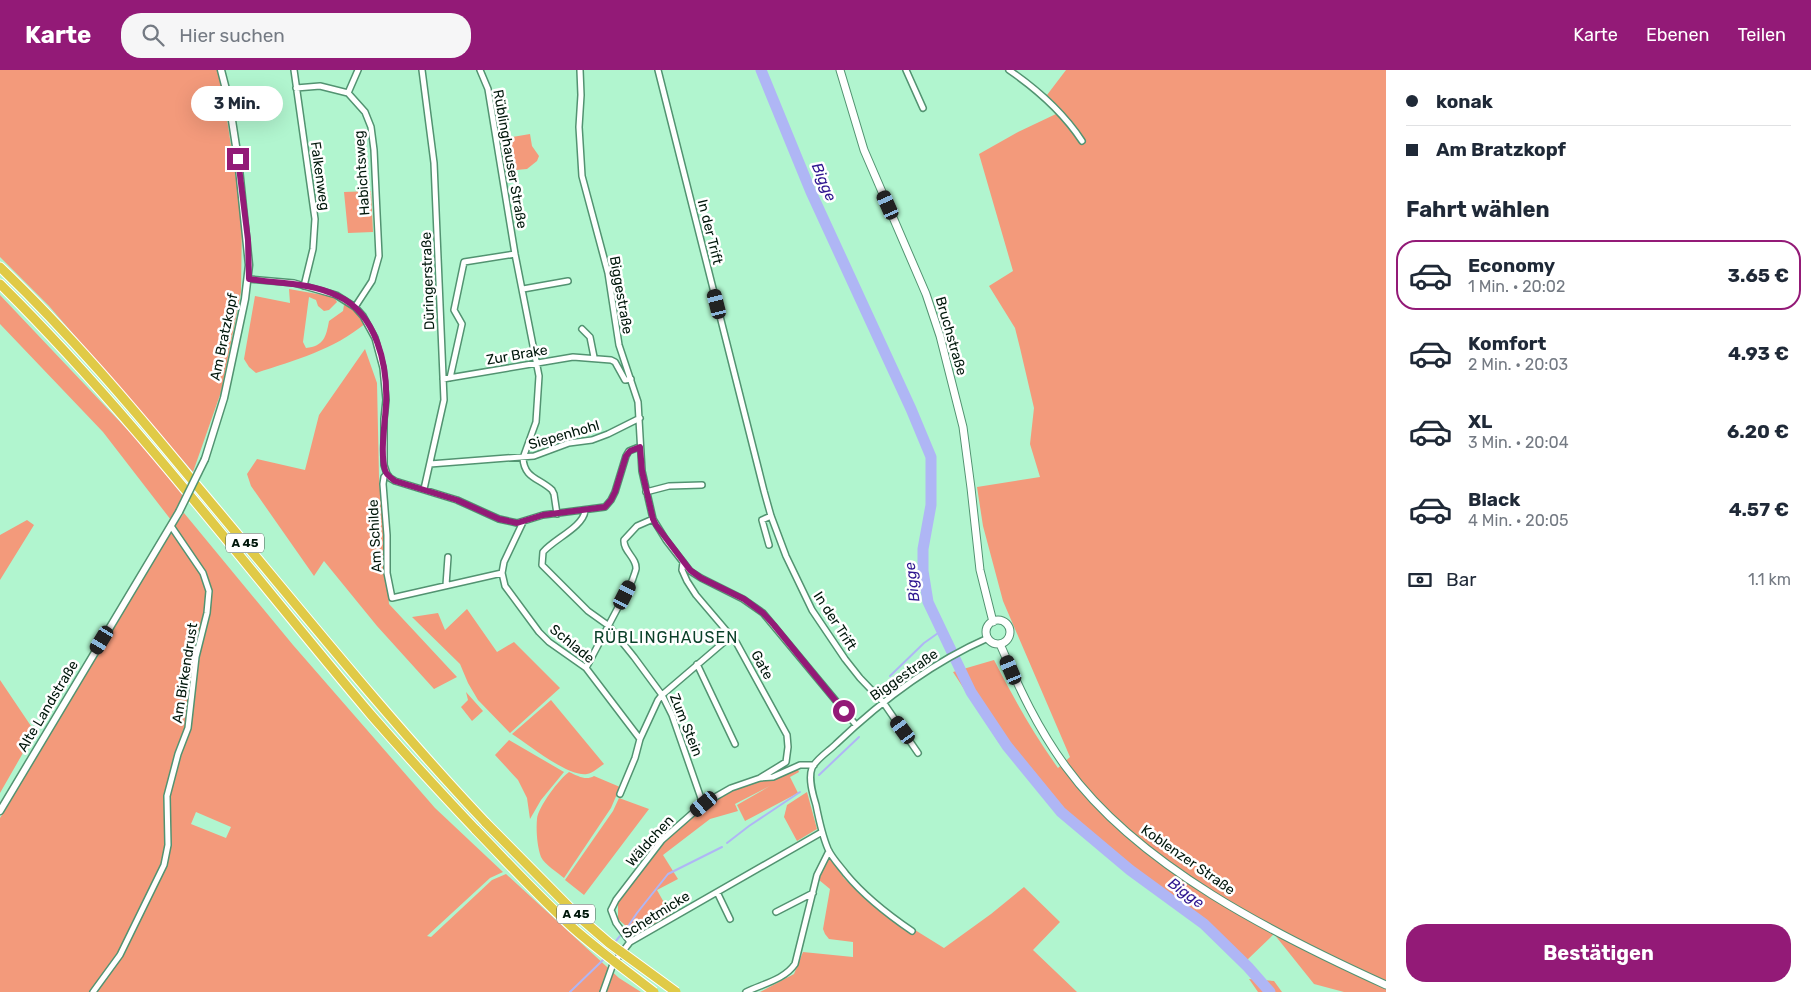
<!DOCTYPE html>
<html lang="de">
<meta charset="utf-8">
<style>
:root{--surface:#fff;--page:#f6f6f7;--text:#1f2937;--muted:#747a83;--line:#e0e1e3;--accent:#931a77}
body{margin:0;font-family:Rubik,sans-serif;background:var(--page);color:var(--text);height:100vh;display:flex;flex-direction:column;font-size:19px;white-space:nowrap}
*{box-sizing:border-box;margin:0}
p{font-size:16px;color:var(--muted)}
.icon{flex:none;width:28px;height:28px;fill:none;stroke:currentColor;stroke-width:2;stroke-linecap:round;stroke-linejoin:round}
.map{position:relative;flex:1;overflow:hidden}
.side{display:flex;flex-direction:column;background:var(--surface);width:425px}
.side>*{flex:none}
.banner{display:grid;align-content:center;height:110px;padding:0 20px;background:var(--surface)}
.end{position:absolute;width:22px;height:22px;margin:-11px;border:6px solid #931a77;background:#fff;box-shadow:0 0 0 2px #fff}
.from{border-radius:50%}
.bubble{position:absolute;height:35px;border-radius:18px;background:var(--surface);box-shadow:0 5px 20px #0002;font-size:16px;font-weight:700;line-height:35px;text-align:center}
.car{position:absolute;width:15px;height:30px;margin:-15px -8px;border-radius:6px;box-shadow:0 0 4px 1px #0007;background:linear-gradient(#222 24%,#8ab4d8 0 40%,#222 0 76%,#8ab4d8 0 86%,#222 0)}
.banner b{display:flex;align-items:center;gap:18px;height:48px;font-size:19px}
.banner b+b{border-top:1px solid var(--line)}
.banner i{width:12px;height:12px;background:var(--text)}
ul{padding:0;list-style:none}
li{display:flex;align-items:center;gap:15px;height:70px;margin:0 10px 8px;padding:0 10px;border:2px solid transparent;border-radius:20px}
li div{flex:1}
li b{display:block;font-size:19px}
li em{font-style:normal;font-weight:700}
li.on{border-color:var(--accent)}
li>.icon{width:45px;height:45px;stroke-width:1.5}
h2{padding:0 20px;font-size:22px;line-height:60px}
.pay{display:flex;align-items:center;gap:12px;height:55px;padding:0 20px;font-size:19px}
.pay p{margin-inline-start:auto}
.button{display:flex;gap:10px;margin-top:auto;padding:10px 20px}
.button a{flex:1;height:58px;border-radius:20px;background:var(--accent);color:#fff;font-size:20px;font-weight:700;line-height:58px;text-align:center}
header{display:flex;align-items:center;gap:30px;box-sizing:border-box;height:70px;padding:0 25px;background:var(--accent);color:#fff}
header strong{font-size:24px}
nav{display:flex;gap:28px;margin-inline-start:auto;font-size:18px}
.search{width:350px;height:45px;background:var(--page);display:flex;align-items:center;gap:12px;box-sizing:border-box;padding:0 18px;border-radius:20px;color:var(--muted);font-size:19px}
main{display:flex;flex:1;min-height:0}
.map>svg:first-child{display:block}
.green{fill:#f39a7b;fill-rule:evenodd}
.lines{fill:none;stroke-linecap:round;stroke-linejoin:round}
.stream{stroke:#afb6f5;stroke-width:2}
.river{stroke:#afb6f5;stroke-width:11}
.minor-casing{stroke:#529371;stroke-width:8}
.tertiary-casing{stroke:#529371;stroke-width:9}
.secondary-casing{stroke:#529371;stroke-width:9}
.motorway-casing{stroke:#fff;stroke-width:11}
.minor{stroke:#fff;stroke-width:5}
.tertiary{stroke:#fff;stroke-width:6}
.secondary{stroke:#fff;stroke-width:7}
.motorway{stroke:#e0ca47;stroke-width:9}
.tertiary-bridge-casing{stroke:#529371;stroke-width:9;stroke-linecap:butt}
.motorway-bridge-casing{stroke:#fff;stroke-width:11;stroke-linecap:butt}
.tertiary-bridge{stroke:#fff;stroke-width:6}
.motorway-bridge{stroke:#e0ca47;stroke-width:9}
.route{stroke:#931a77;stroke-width:6}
.labels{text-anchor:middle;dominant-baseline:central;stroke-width:5;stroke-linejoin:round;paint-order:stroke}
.shield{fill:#fff;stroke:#4c5d54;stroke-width:1}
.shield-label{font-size:12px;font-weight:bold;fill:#00170b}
.street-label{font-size:14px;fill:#00170b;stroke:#fff}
.water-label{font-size:15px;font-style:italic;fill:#2e158f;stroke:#fff}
.quarter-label{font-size:16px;letter-spacing:1px;fill:#0b412a;stroke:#fff}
</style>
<header>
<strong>Karte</strong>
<div class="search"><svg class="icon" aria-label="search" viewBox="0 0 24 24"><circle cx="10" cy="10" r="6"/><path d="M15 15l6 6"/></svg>Hier suchen</div>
<nav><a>Karte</a><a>Ebenen</a><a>Teilen</a></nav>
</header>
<main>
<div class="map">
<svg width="1386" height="922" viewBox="0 0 1386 922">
<rect width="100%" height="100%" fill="#b1f5cf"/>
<path class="green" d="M 0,0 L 217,0 L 222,16 L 242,149 L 241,222 L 221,322 L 193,402 L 49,236 L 0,187 Z
M 1066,0 L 1386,0 L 1386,922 L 1344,922 L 1314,914 L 1274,864 L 1247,890 L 1053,739 L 999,673 L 953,602 L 994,590 C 1013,627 1033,663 1058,698 L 1070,687 L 1003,531 L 983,456 L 977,417 L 1040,407 L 1030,374 L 1034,338 L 1020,278 L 1015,258 L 989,216 L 1013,201 L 979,84 L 1018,62 L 1056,44 L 1062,40 L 1047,25 Z
M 530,64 L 532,76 L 539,86 L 537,91 L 527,99 L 506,101 L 501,69 Z
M 371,121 L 373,162 L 348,163 L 344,122 Z
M 289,219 L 334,227 L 337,232 L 329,240 L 324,241 L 318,236 L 316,230 L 309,227 L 303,272 L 306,278 C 324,276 326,267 329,251 L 343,241 L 344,235 L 352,237 L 366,253 C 333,280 296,290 256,303 L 249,297 L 244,289 L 255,226 L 290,233 Z
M 0,225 L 141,374 L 184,427 L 171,450 L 103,362 L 0,254 Z
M 365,279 L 377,313 L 379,407 L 389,534 L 457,607 L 434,619 L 377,556 L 324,491 L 314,506 L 251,416 L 247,404 L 257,389 L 305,400 L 319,345 Z
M 184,443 L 293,575 L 435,738 L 503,802 L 490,808 L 427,866 L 431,867 L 492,810 L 506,804 L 619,908 L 641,922 L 0,922 L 0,748 L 172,460 L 202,504 L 207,522 L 203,561 L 205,561 C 218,510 199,498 175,456 ZM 196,742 L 231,757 L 226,768 L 191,754 Z
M 27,450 L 34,455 L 0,510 L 0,465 Z
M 467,539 L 497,582 L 514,572 L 560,618 L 510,663 L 478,630 L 468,613 L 460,594 L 412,547 L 438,543 L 445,560 Z
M 0,610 L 35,662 L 0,723 Z
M 466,622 L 483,641 L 472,651 L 461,637 L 468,630 Z
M 551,630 L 604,694 C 599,697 593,703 587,704 C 568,707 529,675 512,664 Z
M 509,670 L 564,702 L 541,730 L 530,749 L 527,728 L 518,710 L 495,685 Z
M 797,697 L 799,702 L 790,707 L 798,723 L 745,751 L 737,735 L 770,716 L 735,734 L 738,741 L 710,749 L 663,785 L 678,809 L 657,820 L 671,845 L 635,864 L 618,849 L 618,829 L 660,772 L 694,744 L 730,718 L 763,706 Z
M 569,702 C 578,706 586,711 594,706 L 620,717 L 611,738 L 564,808 C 557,802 545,795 541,787 C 537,776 536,760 537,749 C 538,737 560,708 569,702 Z
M 807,722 L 817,759 L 797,771 L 784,747 L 787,735 Z
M 619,728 L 649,739 L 584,825 L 565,810 L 613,741 Z
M 827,784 L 844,808 L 865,829 L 944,878 L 991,844 L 1024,817 L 1060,852 L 1033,880 L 1077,922 L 760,922 L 794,904 L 803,882 L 853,887 L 853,872 L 829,869 L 825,864 L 823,859 L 830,819 L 819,810 Z
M 1249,909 L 1274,911 L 1282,922 L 1258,922 Z"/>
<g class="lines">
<path class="stream" d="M 890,606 L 924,573 L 941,561
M 819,705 L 859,667
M 727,773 L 749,756 L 800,722
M 625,861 L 637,843 L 668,804 L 722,777
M 615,872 L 620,866
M 570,922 L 604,889"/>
<path class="river" d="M 761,0 L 811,122 L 911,339 L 931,387 L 931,435 L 923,479 L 923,501 L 928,532 L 971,622 L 1007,676 L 1061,742 L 1130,800 L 1204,854 L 1248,897 L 1270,922"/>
<defs>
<path id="minor" d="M 294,0 L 315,149 L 313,179 L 304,216
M 422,0 L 434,93 L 444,330 L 424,419
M 480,0 L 488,19 L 515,184 L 539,306 L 536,352 L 523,388 C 524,408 539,408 552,420 L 554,424 L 557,444
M 580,0 L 581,25 L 579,57 L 582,106 L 608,203 L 619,275 L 638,332 L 642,401 L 653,449 L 666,470 L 690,501 L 701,508 L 743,529 L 763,543 L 856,655
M 658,0 L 764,421 L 771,446 L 786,486 L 812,540 L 845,589 L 860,608 L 883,632 L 918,683
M 906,0 L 923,38
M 1009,0 C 1038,20 1063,42 1082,71
M 296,18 L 320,16 L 348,23 L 365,42 L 371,57 L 374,80 L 379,186 L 372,211 L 355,237
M 348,23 L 358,0
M 249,209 L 294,213 L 336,225 L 355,237 L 363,246 L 375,268 L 383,298 L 386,330 L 384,349 L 384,395 L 387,404 L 390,408 L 395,411 L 457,430 L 499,449 L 517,453 L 543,445 L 605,437 L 611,430 L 615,422 L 626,386 L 629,381 L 639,377
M 523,219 L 568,211
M 582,259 L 590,267 L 594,287
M 450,308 L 462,254 L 454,240 L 464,192 L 515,184
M 443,309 L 573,287 L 611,290 L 615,292 L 625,310 L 631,309
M 430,394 L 534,386 L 569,373 L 592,370 L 608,364 L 640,348
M 387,404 L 384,407 L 383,414 L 387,465 L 387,503 L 392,528 L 502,503
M 646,422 L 669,416 L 702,415
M 585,441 C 583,457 554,469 543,482 L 542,495 L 588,541 L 609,556 L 634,587 L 662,625 L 672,645 L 703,734
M 523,452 L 504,492 L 502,503 L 505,516 L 539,562 L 549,572 L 586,598 L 640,669
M 769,475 L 762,450 L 771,446
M 683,492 L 682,500 L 687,511 L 696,525 L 736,572 L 787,665 L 788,677 L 786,692 L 760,708
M 446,515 L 448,487
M 697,594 L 735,674
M 586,598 L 632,511 C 633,508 635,503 636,499 C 637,488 623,481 624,470 L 637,456 L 653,449
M 620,724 L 635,688 L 640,669 L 658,630 L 662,625 L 731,566
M 717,822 L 730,849
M 776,842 L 813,823
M 912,861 C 887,844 865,827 846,804 C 840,796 832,788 828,779 C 822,765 819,750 816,735 C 813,725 808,709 812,698 C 816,689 829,681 836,674 C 881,631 931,593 988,568
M 630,872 L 616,853 L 611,840 L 616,830 L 662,770 L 703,734 L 731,718 L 760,708 L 773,707 L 800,695 L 814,695
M 93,922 L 120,885 L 164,795 L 168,775 L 167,726 L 178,684 L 188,658 L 196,587 L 207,543 L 209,521 L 203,503 L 171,456
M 603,922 L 613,894 L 630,872 L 822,762
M 746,922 C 762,914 784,910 795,894 L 817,805 L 829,781"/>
<path id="tertiary" d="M 205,389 L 224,328 L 245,229 L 249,195 L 238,89 L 229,31 L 221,0
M 0,741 L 179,442"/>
<path id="secondary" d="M 840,0 L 864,80 L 926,224 L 940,266 L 963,357 L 971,418 L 980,500 L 993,552
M986 562a12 12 0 1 1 24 0a12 12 0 1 1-24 0Z
M 1000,574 C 1019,618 1038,659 1066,697 C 1139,797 1276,865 1386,915"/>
<path id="motorway" d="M 0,197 C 69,263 131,336 192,410 C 289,525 383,644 486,753
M 0,214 C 135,348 249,501 372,646 C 406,685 441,723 476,760"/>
</defs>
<use href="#minor" class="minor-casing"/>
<use href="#tertiary" class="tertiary-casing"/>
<use href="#secondary" class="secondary-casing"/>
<use href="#motorway" class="motorway-casing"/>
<use href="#minor" class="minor"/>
<use href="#tertiary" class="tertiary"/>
<use href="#secondary" class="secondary"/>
<use href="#motorway" class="motorway"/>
<defs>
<path id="tertiary-bridge" d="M 179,442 L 205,389"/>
<path id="motorway-bridge" d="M 486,753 L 579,847 L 609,873 L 676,922
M 476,760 C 508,793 539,827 573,858 C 599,881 627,901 654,922"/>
</defs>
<use href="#tertiary-bridge" class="tertiary-bridge-casing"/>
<use href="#motorway-bridge" class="motorway-bridge-casing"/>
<use href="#tertiary-bridge" class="tertiary-bridge"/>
<use href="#motorway-bridge" class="motorway-bridge"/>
</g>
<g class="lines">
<path class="route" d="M 238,89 L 248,170 L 249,209 C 279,214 310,212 338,226 C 377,244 388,296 386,335 C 385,353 380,383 385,400 C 386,405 391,408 395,411 L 457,430 L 499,449 L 517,453 L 543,445 L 605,437 L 611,430 L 615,422 L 626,386 L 630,381 L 640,377 L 642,401 L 653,449 L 656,455 L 690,500 L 701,508 L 744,529 L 763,543 L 774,555 L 844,641"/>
</g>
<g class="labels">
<g class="shield">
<rect x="226" y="463.5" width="38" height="19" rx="4"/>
<rect x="557" y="834.5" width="38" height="19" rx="4"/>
</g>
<g class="shield-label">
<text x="245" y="473">A 45</text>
<text x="576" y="844">A 45</text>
</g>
<g class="street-label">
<text transform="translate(510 89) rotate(80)">Rüblinghauser Straße</text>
<text transform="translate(362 103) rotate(-94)">Habichtsweg</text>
<text transform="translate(320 106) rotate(82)">Falkenweg</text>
<text transform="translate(710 162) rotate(76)">In der Trift</text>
<text transform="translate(428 211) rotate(-92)">Düringerstraße</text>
<text transform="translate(621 225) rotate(80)">Biggestraße</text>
<text transform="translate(951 266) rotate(74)">Bruchstraße</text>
<text transform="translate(224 267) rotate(-78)">Am Bratzkopf</text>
<text transform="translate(517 285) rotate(-10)">Zur Brake</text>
<text transform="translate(564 365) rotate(-16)">Siepenhohl</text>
<text transform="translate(375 466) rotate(-93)">Am Schilde</text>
<text transform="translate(835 551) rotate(57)">In der Trift</text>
<text transform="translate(572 574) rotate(39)">Schlade</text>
<text transform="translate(762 595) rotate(61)">Gate</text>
<text transform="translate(185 603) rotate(-81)">Am Birkendrust</text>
<text transform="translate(904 605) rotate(-35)">Biggestraße</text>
<text transform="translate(48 636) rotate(-59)">Alte Landstraße</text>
<text transform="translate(686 655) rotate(68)">Zum Stein</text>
<text transform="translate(650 771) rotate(-48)">Wäldchen</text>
<text transform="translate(1188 790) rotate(35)">Koblenzer Straße</text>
<text transform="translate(656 845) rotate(-32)">Schetmicke</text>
</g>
<g class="water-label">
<text transform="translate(824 112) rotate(67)">Bigge</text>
<text transform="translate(912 512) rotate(-97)">Bigge</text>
<text transform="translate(1186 823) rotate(36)">Bigge</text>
</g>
<g class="quarter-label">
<text x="666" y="567">RÜBLINGHAUSEN</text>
</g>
</g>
</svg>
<i class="end from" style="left:844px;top:641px"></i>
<i class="end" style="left:238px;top:89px"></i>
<div class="bubble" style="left:191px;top:16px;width:92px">3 Min.</div>
<i class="car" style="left:888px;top:135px;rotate:336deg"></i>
<i class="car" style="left:717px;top:234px;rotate:346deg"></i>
<i class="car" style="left:625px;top:525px;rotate:27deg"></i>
<i class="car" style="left:102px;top:570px;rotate:211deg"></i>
<i class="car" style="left:1011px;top:600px;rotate:337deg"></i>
<i class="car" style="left:903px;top:660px;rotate:324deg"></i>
<i class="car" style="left:704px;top:734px;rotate:230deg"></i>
</div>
<section class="side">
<div class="banner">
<b><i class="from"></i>konak</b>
<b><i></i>Am Bratzkopf</b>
</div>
<h2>Fahrt wählen</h2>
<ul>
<li class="on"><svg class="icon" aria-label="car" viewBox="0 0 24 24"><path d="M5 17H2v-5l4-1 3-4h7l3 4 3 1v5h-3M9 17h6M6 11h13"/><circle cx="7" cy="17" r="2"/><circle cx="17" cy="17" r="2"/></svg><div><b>Economy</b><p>1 Min. · 20:02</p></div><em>3.65 €</em></li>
<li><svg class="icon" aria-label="car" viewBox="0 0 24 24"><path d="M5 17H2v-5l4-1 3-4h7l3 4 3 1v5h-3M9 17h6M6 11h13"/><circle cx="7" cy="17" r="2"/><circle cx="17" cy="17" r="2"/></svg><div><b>Komfort</b><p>2 Min. · 20:03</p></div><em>4.93 €</em></li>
<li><svg class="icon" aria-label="car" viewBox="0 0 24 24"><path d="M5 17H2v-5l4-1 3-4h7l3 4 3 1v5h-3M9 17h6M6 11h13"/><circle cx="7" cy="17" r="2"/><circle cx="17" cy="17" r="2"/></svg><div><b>XL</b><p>3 Min. · 20:04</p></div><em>6.20 €</em></li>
<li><svg class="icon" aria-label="car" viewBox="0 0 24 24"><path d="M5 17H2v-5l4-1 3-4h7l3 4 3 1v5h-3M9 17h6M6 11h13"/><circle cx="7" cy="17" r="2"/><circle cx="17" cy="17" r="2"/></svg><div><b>Black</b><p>4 Min. · 20:05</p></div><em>4.57 €</em></li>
</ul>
<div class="pay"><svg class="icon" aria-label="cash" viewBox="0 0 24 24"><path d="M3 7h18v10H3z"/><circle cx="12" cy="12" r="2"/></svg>Bar<p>1.1 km</p></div>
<div class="button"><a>Bestätigen</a></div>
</section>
</main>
